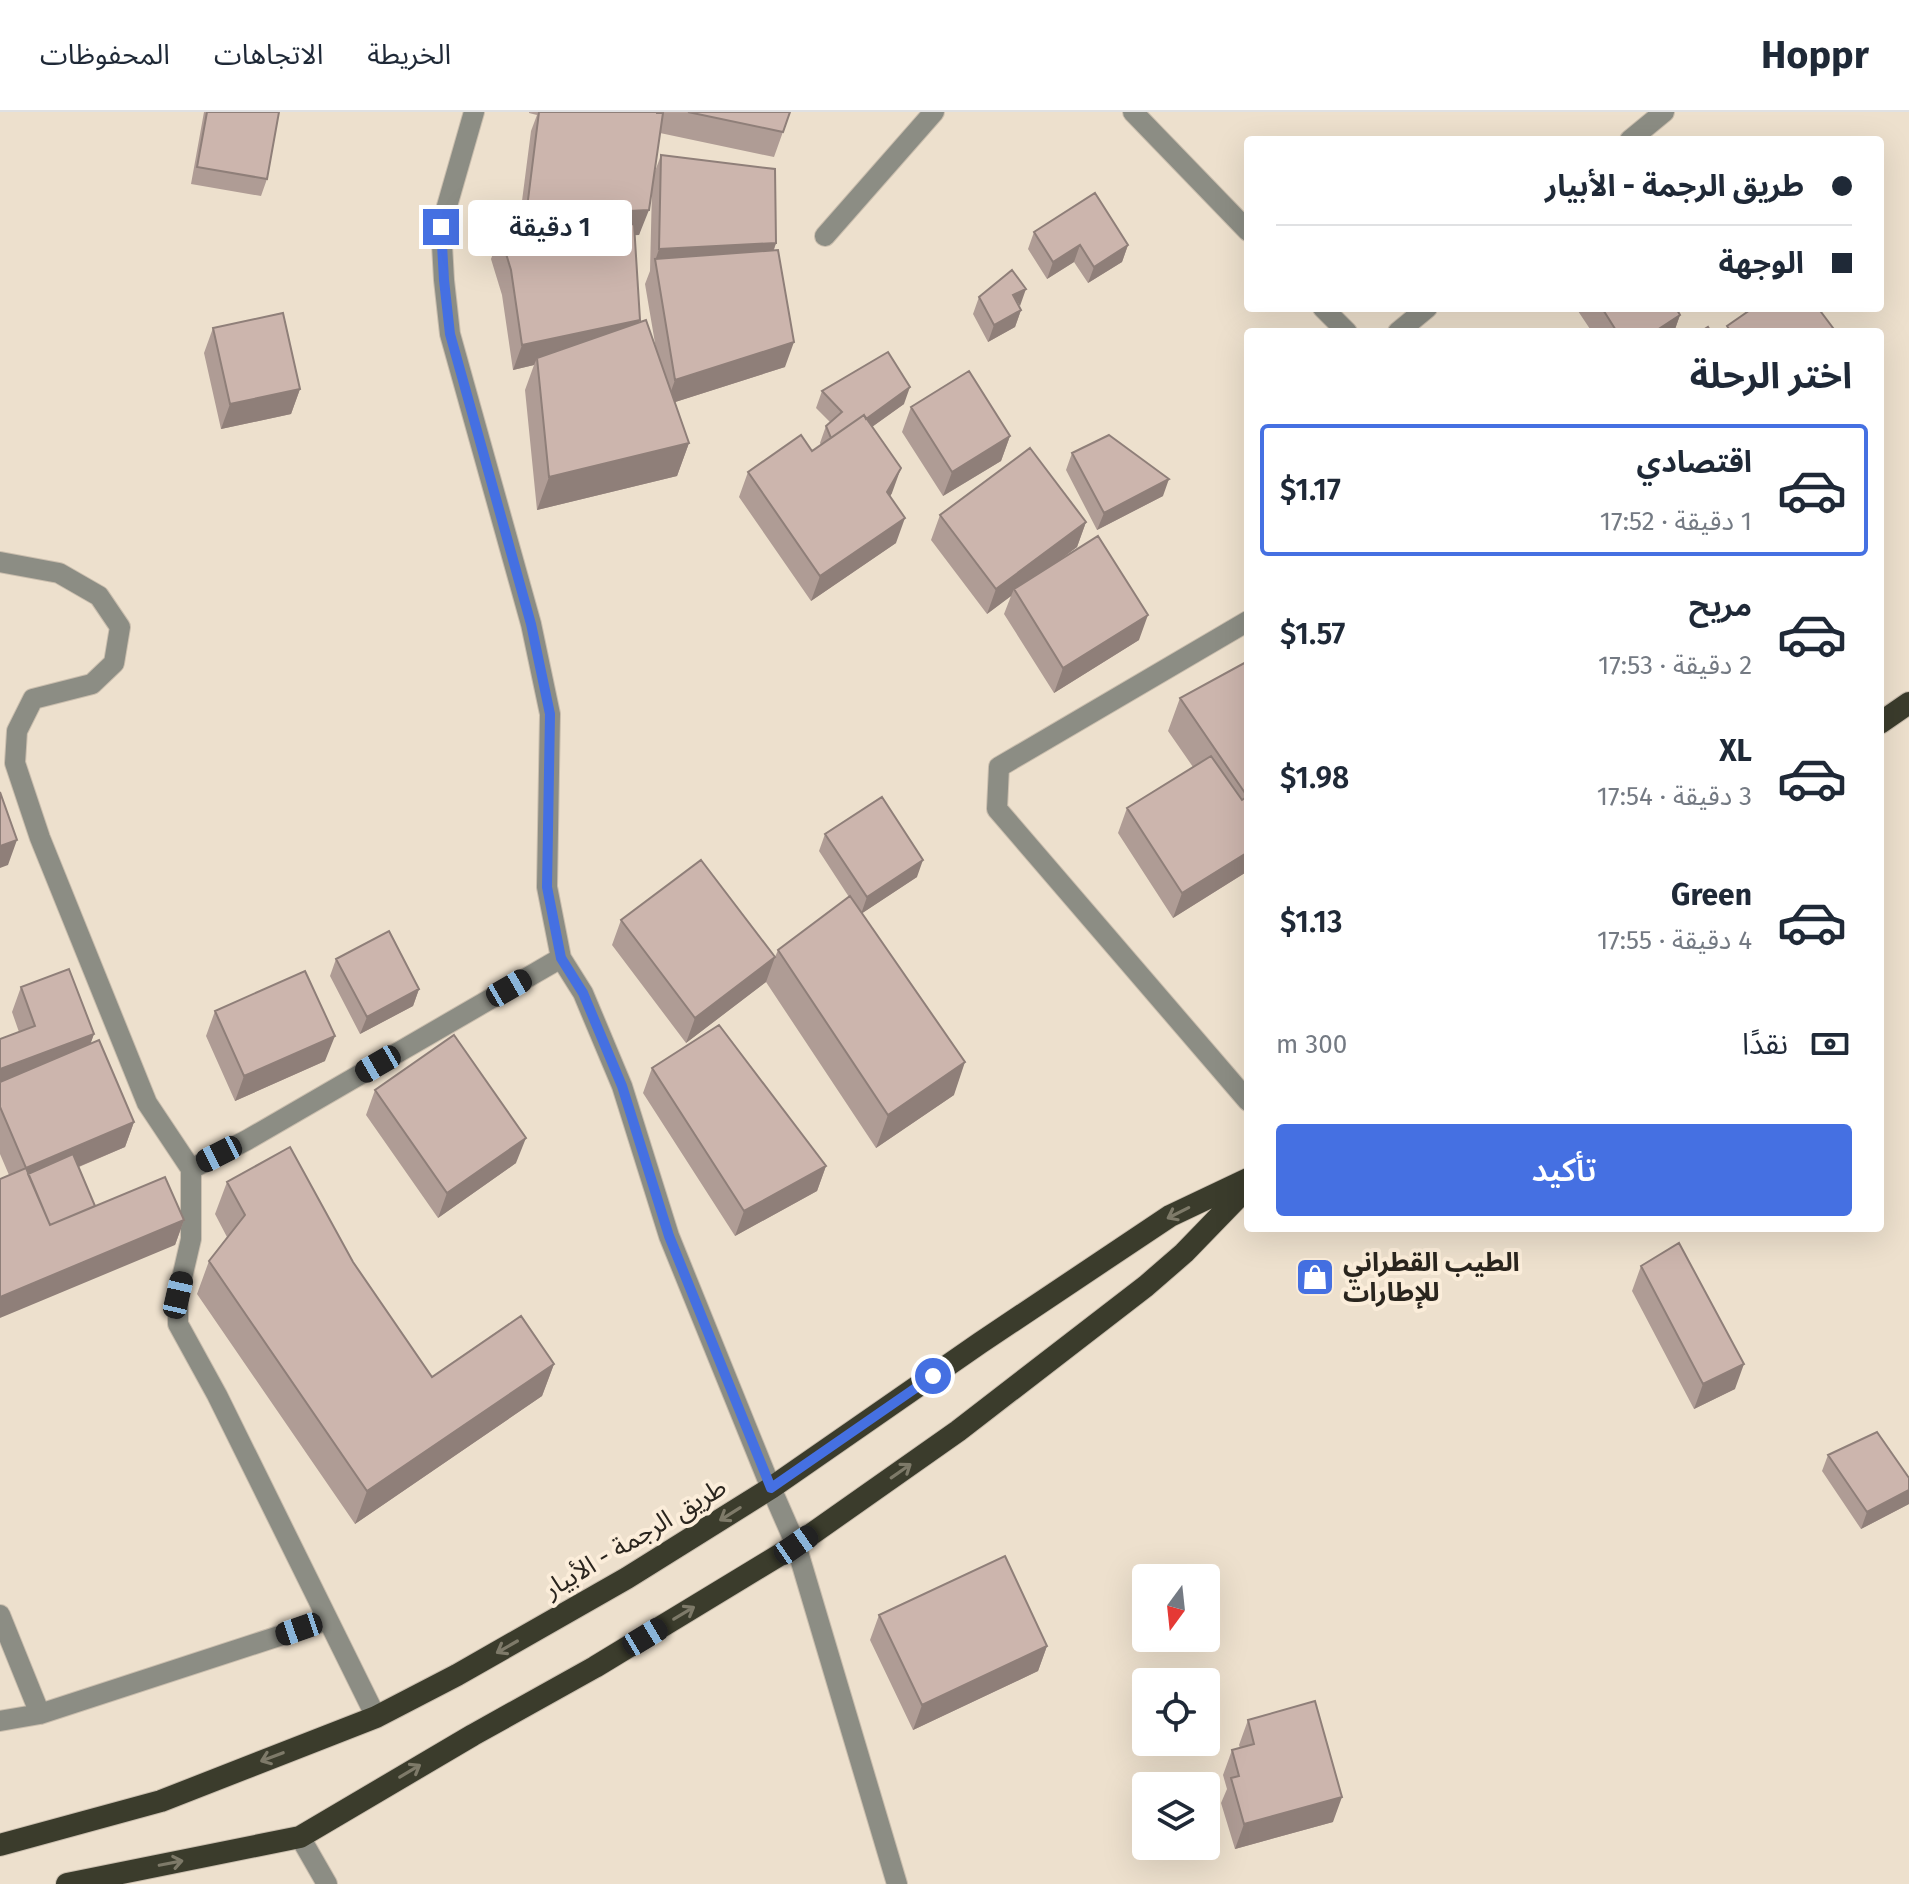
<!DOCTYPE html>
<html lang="ar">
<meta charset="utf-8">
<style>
:root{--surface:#fff;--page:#f6f6f7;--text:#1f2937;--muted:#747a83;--line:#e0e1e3;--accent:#4570e2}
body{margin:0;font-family:"Fira Sans","Noto Sans Arabic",sans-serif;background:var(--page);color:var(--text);direction:rtl;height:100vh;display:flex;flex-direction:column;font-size:30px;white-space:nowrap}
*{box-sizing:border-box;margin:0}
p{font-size:26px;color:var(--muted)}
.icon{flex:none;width:44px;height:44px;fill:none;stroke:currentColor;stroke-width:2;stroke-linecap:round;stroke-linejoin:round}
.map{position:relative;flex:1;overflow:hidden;direction:ltr}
.panel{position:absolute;left:1244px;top:216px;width:640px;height:904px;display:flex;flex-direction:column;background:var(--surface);border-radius:8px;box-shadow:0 8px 32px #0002;direction:rtl}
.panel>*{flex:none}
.hud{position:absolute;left:1244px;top:24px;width:640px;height:176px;border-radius:8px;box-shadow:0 8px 32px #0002;direction:rtl;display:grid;align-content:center;height:176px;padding:0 32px;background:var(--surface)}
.needle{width:52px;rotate:195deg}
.buttons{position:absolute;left:1132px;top:1452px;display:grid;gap:16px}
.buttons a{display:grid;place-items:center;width:88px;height:88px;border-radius:8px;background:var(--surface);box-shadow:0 8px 32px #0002;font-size:40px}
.end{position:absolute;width:36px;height:36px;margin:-18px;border:10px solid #4570e2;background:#fff;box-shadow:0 0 0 4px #fff}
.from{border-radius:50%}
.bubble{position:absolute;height:56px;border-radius:8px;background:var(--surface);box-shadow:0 8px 32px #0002;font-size:26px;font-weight:600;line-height:56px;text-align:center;direction:rtl}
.car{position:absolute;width:24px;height:48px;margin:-24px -12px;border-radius:10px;box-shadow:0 0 6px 2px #0007;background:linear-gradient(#222 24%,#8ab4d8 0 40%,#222 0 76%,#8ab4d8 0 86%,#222 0)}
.hud b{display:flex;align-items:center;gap:28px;height:76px;font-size:30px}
.hud b+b{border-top:2px solid var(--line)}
.hud i{width:20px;height:20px;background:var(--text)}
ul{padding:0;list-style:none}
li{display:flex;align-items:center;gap:24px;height:132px;margin:0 16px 12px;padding:0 16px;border:4px solid transparent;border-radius:8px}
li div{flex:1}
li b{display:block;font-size:30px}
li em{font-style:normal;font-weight:600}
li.on{border-color:var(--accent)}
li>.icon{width:72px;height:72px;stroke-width:1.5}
h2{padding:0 32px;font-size:36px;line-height:96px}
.pay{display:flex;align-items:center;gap:20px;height:88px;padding:0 32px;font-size:30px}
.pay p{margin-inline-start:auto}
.primary-button{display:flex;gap:16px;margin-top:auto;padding:16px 32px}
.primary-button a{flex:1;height:92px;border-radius:8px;background:var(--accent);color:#fff;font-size:32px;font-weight:600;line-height:92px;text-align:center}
header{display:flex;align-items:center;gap:48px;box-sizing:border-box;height:112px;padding:0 40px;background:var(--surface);border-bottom:2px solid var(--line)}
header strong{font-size:38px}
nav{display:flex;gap:44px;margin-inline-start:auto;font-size:28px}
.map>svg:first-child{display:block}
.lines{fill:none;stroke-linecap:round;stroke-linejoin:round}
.minor-casing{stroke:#cabeae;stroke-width:22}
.trunk-casing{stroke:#cabeae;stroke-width:24}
.minor{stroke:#8c8d84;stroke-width:20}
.trunk{stroke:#3b3c2c;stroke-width:22}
.wall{fill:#af9c95;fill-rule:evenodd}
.shaded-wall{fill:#8f7f79}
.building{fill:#ccb5ad;stroke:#8f7f79;stroke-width:2}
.oneway{stroke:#7e7a69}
.route{stroke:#4570e2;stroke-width:10}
.labels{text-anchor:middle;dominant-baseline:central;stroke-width:8;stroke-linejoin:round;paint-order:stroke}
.poi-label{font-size:26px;font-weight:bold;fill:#2a251e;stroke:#fbedda;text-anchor:start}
.street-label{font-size:26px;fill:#2a251e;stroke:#fbedda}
</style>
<header>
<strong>Hoppr</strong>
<nav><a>الخريطة</a><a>الاتجاهات</a><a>المحفوظات</a></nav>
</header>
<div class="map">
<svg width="1909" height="1772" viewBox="0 0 1909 1772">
<rect width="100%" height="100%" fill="#ede0cd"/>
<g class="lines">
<defs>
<path id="minor" d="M 474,0 L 441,115 L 444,168 L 450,222 L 531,512 L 550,602 L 547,775 L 561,846 L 583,881 L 622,974 L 669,1124 L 771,1376 L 796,1433 L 897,1772
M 1133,0 L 1248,119
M 1630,28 L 1664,0
M 825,124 L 934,0
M 1323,196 L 1347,220
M 1398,220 L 1427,196
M 0,450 L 59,461 L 99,484 L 120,515 L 114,551 L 92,572 L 33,587 L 17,619 L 15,651 L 40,726 L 147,991 L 191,1057
M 1248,509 L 999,655 L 997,697 L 1248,989
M 0,1503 L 40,1602
M 376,1605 L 217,1283 L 178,1212 L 178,1183 L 191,1127 L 191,1057 L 247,1028 L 561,846
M 0,1609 L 40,1602 L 328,1508
M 300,1725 L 327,1772"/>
<path id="trunk" d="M 1880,611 L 1909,591
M 0,1733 L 161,1689 L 376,1605 L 457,1563 L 627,1466 L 771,1376 L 980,1231 L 1170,1104 L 1248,1067
M 67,1772 L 300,1725 L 473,1623 L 595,1555 L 796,1433 L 958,1319 L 1146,1174 L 1184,1141 L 1248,1075"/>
</defs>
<use href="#minor" class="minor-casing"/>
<use href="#trunk" class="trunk-casing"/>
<use href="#minor" class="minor"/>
<use href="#trunk" class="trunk"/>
</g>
<path class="wall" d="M 204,0 L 279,0 L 267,67 L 261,84 L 191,72 Z
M 529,0 L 657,0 L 657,1 L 662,3 L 664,0 L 790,0 L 774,45 L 660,21 L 654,62 L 661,43 L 776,131 L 774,138 L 785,255 L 675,290 L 689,331 L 677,364 L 537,398 L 525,278 L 534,253 L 513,258 L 502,183 L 491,147 L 500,122 L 518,120 L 531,19 L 537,3 L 529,1 ZM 652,77 L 650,159 L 645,172 L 656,237 L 639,210 L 635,123 L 639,123 Z
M 1034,120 L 1128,133 L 1122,150 L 1088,171 L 1074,150 L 1047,167 L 1028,137 Z
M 979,185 L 1019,194 L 1021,198 L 1015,215 L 988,230 L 973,202 Z
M 1576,196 L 1676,196 L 1680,203 L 1674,220 L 1592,220 Z
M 213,216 L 300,277 L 291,302 L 221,317 L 204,241 Z
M 822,279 L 904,292 L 872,315 L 892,381 L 890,384 L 896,431 L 811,489 L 739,385 L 748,360 L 812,339 L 821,333 L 820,331 L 826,314 L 830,310 L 816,296 Z
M 911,295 L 1010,324 L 1001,349 L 943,384 L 902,320 Z
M 1072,341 L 1163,384 L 1097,418 L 1066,358 Z
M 940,403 L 1086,410 L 1077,435 L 1053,453 L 1139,528 L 1054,581 L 1004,502 L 1011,484 L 987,502 L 931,428 Z
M 1248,549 L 1248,759 L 1173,806 L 1118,721 L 1127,696 L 1193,655 L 1168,619 L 1180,586 Z
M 825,722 L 917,765 L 862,801 L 954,983 L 876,1036 L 766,870 L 686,931 L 612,833 L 621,808 L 775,845 L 778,838 L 849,785 L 819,739 Z
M 336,847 L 419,877 L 413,894 L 360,922 L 330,864 Z
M 21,875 L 94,922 L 90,932 L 134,1010 L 125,1035 L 79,1055 L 95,1094 L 184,1108 L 175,1133 L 9,1063 L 0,1042 L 0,927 L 19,920 L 12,900 Z
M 215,899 L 325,949 L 235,989 L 206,924 Z
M 652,956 L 826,1054 L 817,1079 L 735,1124 L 643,981 Z
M 375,978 L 516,1051 L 438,1106 L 366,1003 Z
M 227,1070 L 353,1150 L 432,1265 L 554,1252 L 542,1284 L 355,1412 L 197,1182 L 209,1149 L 227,1125 L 215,1102 Z
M 1641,1154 L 1735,1277 L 1694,1297 L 1632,1179 Z
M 1828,1343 L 1909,1366 L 1909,1392 L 1861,1417 L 1822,1359 Z
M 879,1503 L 1047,1534 L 1038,1559 L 913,1618 L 870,1528 Z
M 1248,1608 L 1333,1710 L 1235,1737 L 1221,1691 L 1227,1677 L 1223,1663 L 1232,1638 L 1240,1636 L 1239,1633 Z"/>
<path class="shaded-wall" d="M 649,98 L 639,123 L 517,129 L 526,104 Z
M 776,131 L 767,156 L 655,149 L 659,137 Z
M 1080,133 L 1074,150 L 1047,167 L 1053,150 Z
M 1128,133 L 1122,150 L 1088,171 L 1094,155 Z
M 1026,177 L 1020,194 L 1013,183 Z
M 1021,198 L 1015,215 L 988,230 L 994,213 Z
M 1680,203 L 1674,220 L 1654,220 Z
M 640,208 L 631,233 L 537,246 L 534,253 L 513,258 L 522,233 Z
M 794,230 L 785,255 L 666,293 L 675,268 Z
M 910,275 L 904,292 L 827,347 L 834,330 Z
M 300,277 L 291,302 L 221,317 L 230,292 Z
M 1010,324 L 1001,349 L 943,384 L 952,360 Z
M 689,331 L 677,364 L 537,398 L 549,365 Z
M 901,356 L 892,381 L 878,405 L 887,380 Z
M 1169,367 L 1163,384 L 1097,418 L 1104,401 Z
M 905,406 L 896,431 L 811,489 L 820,464 Z
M 1086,410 L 1077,435 L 1016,480 L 1014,477 L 1011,484 L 987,502 L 996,477 Z
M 1148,503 L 1139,528 L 1054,581 L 1063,556 Z
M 17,728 L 8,753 L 0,756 L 0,734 Z
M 1248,740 L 1248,759 L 1173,806 L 1182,781 Z
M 923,748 L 917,765 L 861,802 L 867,785 Z
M 775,845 L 766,870 L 686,931 L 695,906 Z
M 419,877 L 413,894 L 360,922 L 367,905 Z
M 94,922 L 85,947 L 0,979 L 0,957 Z
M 335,924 L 325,949 L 235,989 L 244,964 Z
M 965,950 L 954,983 L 876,1036 L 888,1003 Z
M 134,1010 L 125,1035 L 28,1076 L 26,1056 Z
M 526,1026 L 516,1051 L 438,1106 L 447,1081 Z
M 826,1054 L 817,1079 L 735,1124 L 744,1099 Z
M 184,1108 L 175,1133 L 0,1206 L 0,1185 Z
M 554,1252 L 542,1284 L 355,1412 L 367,1379 Z
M 1744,1252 L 1735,1277 L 1694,1297 L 1703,1272 Z
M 1909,1378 L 1909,1392 L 1861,1417 L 1867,1400 Z
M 1047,1534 L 1038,1559 L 913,1618 L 922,1593 Z
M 1342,1685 L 1333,1710 L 1235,1737 L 1244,1712 Z"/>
<path class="building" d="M 207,0 L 279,0 L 267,67 L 197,55 Z
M 539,0 L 657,0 L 657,1 L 663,1 L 649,98 L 526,104 Z
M 688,0 L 790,0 L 783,20 Z
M 661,43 L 775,57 L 776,131 L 659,137 Z
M 1095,81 L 1128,133 L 1094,155 L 1080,133 L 1053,150 L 1034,120 Z
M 634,112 L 640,208 L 522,233 L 511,158 L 500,122 Z
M 778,138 L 794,230 L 675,268 L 655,147 Z
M 1012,158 L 1026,177 L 1013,183 L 1021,198 L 994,213 L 979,185 Z
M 1602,196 L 1676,196 L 1680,203 L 1654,220 L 1617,220 Z
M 1753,196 L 1818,196 L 1836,220 L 1731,220 L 1727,214 Z
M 283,201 L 300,277 L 230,292 L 213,216 Z
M 646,208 L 689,331 L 549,365 L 537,246 Z
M 1708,215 L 1711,220 L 1700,220 Z
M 888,240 L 910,275 L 866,307 L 864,303 L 831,326 L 826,314 L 842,300 L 822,279 Z
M 969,259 L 1010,324 L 952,360 L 911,295 Z
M 864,303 L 901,356 L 887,380 L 905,406 L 820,464 L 748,360 L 801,323 L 812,339 Z
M 1109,323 L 1169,367 L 1104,401 L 1072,341 Z
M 1030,336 L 1086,410 L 996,477 L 940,403 Z
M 1098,424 L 1148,503 L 1063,556 L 1014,477 Z
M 1248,549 L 1248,678 L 1245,681 L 1180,586 Z
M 1211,644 L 1242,688 L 1248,684 L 1248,740 L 1182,781 L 1127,696 Z
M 0,680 L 17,728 L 0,734 Z
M 882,685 L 923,748 L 867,785 L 825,722 Z
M 701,748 L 775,845 L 695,906 L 621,808 Z
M 850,784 L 965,950 L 888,1003 L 778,838 Z
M 389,819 L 419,877 L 367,905 L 336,847 Z
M 69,857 L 94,922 L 0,957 L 0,927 L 35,914 L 21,875 Z
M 305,859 L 335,924 L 244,964 L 215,899 Z
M 719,913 L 826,1054 L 744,1099 L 652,956 Z
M 454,923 L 526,1026 L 447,1081 L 375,978 Z
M 99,928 L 134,1010 L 26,1056 L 0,995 L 0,970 Z
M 290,1035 L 353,1150 L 432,1265 L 521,1204 L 554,1252 L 367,1379 L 209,1149 L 245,1103 L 227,1070 Z
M 73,1042 L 95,1094 L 50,1113 L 28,1062 Z
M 26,1056 L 50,1113 L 165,1065 L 184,1108 L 0,1185 L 0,1067 Z
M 1679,1131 L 1744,1252 L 1703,1272 L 1641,1154 Z
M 1877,1320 L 1909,1366 L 1909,1378 L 1867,1400 L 1828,1343 Z
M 1005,1444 L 1047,1534 L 922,1593 L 879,1503 Z
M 1315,1589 L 1342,1685 L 1244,1712 L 1231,1666 L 1239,1664 L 1232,1638 L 1254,1632 L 1248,1608 Z"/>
<defs><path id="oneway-shaft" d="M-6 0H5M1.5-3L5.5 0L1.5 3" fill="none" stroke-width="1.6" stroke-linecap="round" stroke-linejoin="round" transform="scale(2)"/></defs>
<g class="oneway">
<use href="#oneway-shaft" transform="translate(1178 1101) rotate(153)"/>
<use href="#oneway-shaft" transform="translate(901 1359) rotate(-35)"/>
<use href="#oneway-shaft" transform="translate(730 1402) rotate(148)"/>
<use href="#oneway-shaft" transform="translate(684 1501) rotate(-31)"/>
<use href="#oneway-shaft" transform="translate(507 1535) rotate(150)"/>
<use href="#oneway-shaft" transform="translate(272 1645) rotate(159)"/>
<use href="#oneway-shaft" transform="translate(410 1659) rotate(-31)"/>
<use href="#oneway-shaft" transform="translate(171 1751) rotate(-11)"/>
</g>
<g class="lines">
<path class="route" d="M 441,115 L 444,168 L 450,222 L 531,512 L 550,602 L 547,775 L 561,846 L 583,881 L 622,974 L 669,1124 L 771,1376 L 933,1264"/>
</g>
<defs>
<symbol id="shop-square" viewBox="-11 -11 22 22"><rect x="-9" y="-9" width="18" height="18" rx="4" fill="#4570e2" stroke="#fbedda"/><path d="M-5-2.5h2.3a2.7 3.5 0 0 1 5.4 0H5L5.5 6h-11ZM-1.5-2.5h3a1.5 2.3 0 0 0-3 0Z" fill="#fff"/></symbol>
</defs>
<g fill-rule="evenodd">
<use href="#shop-square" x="1293" y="1143" width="44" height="44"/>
</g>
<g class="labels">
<g class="poi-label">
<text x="1343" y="1150">الطيب القطراني<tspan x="1343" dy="30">للإطارات</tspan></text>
</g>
<g class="street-label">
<text transform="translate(635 1426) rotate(-31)">طريق الرجمة - الأبيار</text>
</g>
</g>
</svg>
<div class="buttons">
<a><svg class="needle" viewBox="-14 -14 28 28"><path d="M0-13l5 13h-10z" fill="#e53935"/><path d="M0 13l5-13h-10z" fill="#747a83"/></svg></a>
<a><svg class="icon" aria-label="locate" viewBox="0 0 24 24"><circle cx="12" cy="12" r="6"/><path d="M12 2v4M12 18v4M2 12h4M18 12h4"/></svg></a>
<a><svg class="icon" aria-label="layers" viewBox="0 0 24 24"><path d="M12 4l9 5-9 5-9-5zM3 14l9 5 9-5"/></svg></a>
</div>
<i class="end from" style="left:933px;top:1264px"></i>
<i class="end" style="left:441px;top:115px"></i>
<div class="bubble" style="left:468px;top:88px;width:164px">1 دقيقة</div>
<i class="car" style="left:509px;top:876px;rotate:60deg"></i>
<i class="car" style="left:378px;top:952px;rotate:240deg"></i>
<i class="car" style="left:219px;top:1042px;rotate:243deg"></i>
<i class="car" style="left:178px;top:1183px;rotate:13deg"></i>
<i class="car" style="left:796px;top:1433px;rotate:55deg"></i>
<i class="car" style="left:299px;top:1517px;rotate:251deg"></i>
<i class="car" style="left:645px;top:1525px;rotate:59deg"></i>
<div class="hud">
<b><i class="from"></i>طريق الرجمة - الأبيار</b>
<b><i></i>الوجهة</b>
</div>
<section class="panel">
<h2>اختر الرحلة</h2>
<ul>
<li class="on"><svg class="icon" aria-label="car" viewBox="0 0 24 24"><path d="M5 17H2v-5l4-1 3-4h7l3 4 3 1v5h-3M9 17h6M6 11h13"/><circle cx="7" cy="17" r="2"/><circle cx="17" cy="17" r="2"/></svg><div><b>اقتصادي</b><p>1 دقيقة · 17:52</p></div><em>$1.17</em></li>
<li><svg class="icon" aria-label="car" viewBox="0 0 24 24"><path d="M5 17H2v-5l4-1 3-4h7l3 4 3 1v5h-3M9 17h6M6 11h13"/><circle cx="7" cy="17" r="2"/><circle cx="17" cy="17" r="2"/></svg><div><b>مريح</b><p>2 دقيقة · 17:53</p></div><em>$1.57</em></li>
<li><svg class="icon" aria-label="car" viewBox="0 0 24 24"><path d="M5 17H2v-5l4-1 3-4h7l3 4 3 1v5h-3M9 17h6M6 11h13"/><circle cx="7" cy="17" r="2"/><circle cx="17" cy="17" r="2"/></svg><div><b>XL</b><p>3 دقيقة · 17:54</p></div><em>$1.98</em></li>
<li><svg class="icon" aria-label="car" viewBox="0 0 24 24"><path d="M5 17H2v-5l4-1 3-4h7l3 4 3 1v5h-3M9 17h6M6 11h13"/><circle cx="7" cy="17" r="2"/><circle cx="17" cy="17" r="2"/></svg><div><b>Green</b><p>4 دقيقة · 17:55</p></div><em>$1.13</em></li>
</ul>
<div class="pay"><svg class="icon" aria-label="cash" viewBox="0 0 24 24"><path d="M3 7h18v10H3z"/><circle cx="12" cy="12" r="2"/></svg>نقدًا<p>300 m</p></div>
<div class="primary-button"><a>تأكيد</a></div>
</section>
</div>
